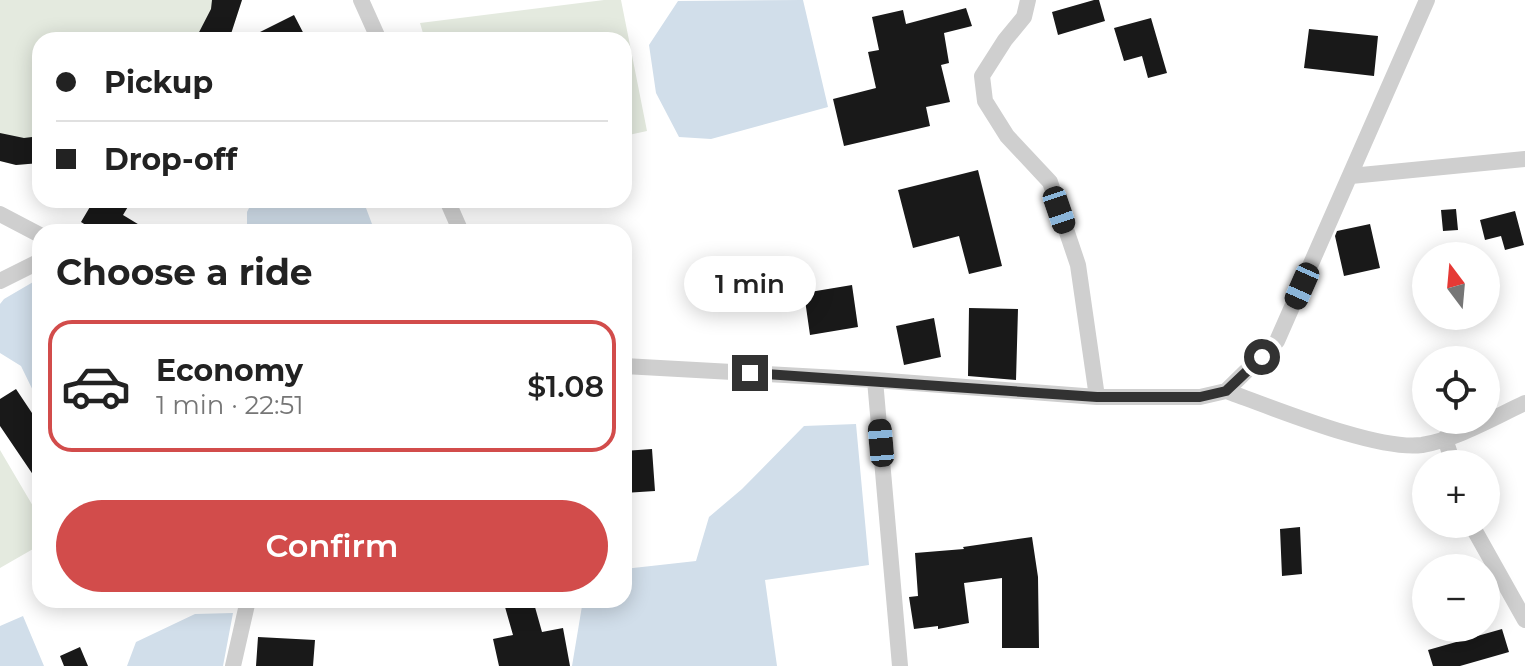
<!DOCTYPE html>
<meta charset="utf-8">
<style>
:root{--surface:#fff;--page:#f6f6f6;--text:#222;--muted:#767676;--line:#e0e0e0;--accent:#d24c4b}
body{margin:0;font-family:Montserrat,sans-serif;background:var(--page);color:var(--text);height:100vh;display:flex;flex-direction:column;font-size:30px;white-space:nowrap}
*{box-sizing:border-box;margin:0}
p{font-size:26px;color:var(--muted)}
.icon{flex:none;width:44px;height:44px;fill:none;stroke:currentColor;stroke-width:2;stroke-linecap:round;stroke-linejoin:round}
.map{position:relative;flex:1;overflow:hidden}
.sheet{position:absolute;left:32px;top:224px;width:600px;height:384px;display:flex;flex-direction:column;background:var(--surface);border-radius:24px;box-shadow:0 4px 20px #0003}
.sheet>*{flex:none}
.top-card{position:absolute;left:32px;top:32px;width:600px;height:176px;border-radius:24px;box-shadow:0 4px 20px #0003;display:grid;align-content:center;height:176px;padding:0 24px;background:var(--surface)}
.needle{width:52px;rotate:344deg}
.tools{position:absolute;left:1412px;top:242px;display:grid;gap:16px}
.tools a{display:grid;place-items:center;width:88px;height:88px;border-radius:50%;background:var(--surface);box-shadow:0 4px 20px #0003;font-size:40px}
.end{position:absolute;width:36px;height:36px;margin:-18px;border:10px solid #323232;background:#fff;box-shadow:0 0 0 4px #fff}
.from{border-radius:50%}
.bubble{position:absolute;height:56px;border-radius:28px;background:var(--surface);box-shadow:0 4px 20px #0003;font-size:26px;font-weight:600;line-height:56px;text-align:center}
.car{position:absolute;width:24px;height:48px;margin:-24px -12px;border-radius:10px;box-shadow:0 0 6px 2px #0007;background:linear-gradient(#222 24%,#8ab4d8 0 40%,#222 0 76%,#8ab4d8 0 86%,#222 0)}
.top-card b{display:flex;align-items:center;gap:28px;height:76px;font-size:30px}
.top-card b+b{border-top:2px solid var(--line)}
.top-card i{width:20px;height:20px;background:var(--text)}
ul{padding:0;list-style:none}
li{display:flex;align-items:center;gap:24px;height:132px;margin:0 16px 12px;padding:0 8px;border:4px solid transparent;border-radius:24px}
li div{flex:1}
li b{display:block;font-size:30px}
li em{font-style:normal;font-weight:600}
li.on{border-color:var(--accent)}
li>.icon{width:72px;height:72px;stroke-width:1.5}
h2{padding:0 24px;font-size:36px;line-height:96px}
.cta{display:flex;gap:16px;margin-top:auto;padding:16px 24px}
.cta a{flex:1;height:92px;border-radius:48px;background:var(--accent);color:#fff;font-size:32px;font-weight:600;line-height:92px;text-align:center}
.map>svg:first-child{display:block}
.green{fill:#e4eadf}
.water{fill:#d1deea}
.building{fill:#191919}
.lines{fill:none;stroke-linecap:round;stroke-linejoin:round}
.street{stroke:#cfcfcf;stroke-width:16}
.route{stroke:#323232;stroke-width:10}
</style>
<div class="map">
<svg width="1525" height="666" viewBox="0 0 1525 666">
<rect width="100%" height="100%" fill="#fff"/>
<path class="green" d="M 0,0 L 242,0 L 229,40 L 40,40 L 40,163 L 16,165 L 0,161 Z
M 604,0 L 621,0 L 647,131 L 624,136 L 624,40 L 425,40 L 420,23 Z
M 0,450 L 40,518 L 40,545 L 0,568 Z"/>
<path class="water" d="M 803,0 L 828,107 L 711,139 L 679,137 L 656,93 L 649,45 L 678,1 Z
M 253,200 L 363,200 L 375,232 L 247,232 L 247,212 Z
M 40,278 L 40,405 L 21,366 L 0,353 L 0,304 L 4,299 Z
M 856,424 L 869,565 L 765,580 L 777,666 L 572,666 L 583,600 L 624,600 L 624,569 L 696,561 L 709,517 L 742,489 L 804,426 Z
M 233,613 L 223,666 L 127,666 L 136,642 L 195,614 Z
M 23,616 L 44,666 L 0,666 L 0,626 Z"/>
<path class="building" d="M 212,0 L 242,0 L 229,40 L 195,40 L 211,9 Z
M 1094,0 L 1099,0 L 1105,21 L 1058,35 L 1052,12 Z
M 966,8 L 972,26 L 944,33 L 949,63 L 941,65 L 950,102 L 926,107 L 930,126 L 844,146 L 833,99 L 876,88 L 868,52 L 879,50 L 872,17 L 903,10 L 906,24 Z
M 294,15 L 307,40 L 244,40 Z
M 1151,18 L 1167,73 L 1148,78 L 1142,56 L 1124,61 L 1114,28 Z
M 1309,29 L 1378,36 L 1374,76 L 1304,68 Z
M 0,133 L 24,138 L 40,136 L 40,163 L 16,165 L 0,161 Z
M 978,170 L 1002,266 L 969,274 L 959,236 L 913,248 L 898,190 Z
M 94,200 L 132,200 L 123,215 L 151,232 L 97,232 L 81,222 Z
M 1456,209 L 1458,230 L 1443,231 L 1441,210 Z
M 1515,211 L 1524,245 L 1505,250 L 1501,236 L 1485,240 L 1480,220 Z
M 1370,224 L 1380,268 L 1344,276 L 1335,236 L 1337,231 Z
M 852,285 L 858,327 L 810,335 L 804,293 Z
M 969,308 L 1018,309 L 1016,380 L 968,376 Z
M 934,318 L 941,357 L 904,365 L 896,326 Z
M 16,389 L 40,425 L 40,485 L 0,426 L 0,399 Z
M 652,449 L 655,491 L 624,493 L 624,451 Z
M 1300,527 L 1302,574 L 1282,576 L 1280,529 Z
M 1032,537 L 1038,577 L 1039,648 L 1002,648 L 1002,578 L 964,583 L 969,623 L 938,629 L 938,626 L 914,629 L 909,597 L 918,596 L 915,553 L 964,549 L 963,547 Z
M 503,600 L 533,600 L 542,632 L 563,628 L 570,666 L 499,666 L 493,639 L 513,635 Z
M 1502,629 L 1509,652 L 1460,666 L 1433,666 L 1428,650 Z
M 258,637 L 315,640 L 313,666 L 256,666 Z
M 80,647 L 88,666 L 64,666 L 60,656 Z"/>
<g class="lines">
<path class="street" d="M 361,0 L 379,40
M 1028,0 L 1024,17 L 1005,40 L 982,76 L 985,101 L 1007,136 L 1050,182 L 1078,265 L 1097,397
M 1351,176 L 1525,159
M 447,200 L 461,232
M 0,214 L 40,235
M 0,281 L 40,261
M 624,366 L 875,380 L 1097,397 L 1200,397 L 1226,391 L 1277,341 L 1427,0
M 875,380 L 900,666
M 1226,391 C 1272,407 1376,451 1422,445 C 1457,439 1493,418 1525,403
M 1445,438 L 1453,464
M 1471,524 L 1525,620
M 233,666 L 248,600"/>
</g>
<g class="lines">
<path class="route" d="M 750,373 L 1097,397 L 1200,397 L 1226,391 L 1262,357"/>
</g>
</svg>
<div class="tools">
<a><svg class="needle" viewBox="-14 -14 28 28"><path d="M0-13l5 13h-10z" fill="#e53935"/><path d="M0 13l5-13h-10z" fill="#767676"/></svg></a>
<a><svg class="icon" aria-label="locate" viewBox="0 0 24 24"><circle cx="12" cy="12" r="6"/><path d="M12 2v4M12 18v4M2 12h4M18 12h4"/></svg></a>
<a>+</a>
<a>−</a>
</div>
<i class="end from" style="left:1262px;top:357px"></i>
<i class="end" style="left:750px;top:373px"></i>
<div class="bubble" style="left:684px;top:256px;width:132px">1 min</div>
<i class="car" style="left:1059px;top:210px;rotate:161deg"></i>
<i class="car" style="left:1302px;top:286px;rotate:204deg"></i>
<i class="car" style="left:881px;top:443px;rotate:355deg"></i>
<div class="top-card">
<b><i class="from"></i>Pickup</b>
<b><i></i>Drop-off</b>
</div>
<section class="sheet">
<h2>Choose a ride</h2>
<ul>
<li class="on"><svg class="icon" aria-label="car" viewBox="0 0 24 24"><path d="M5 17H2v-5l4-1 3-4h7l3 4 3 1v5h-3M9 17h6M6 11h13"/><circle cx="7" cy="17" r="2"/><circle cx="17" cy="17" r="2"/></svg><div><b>Economy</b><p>1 min · 22:51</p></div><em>$1.08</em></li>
</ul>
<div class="cta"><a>Confirm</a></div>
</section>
</div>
